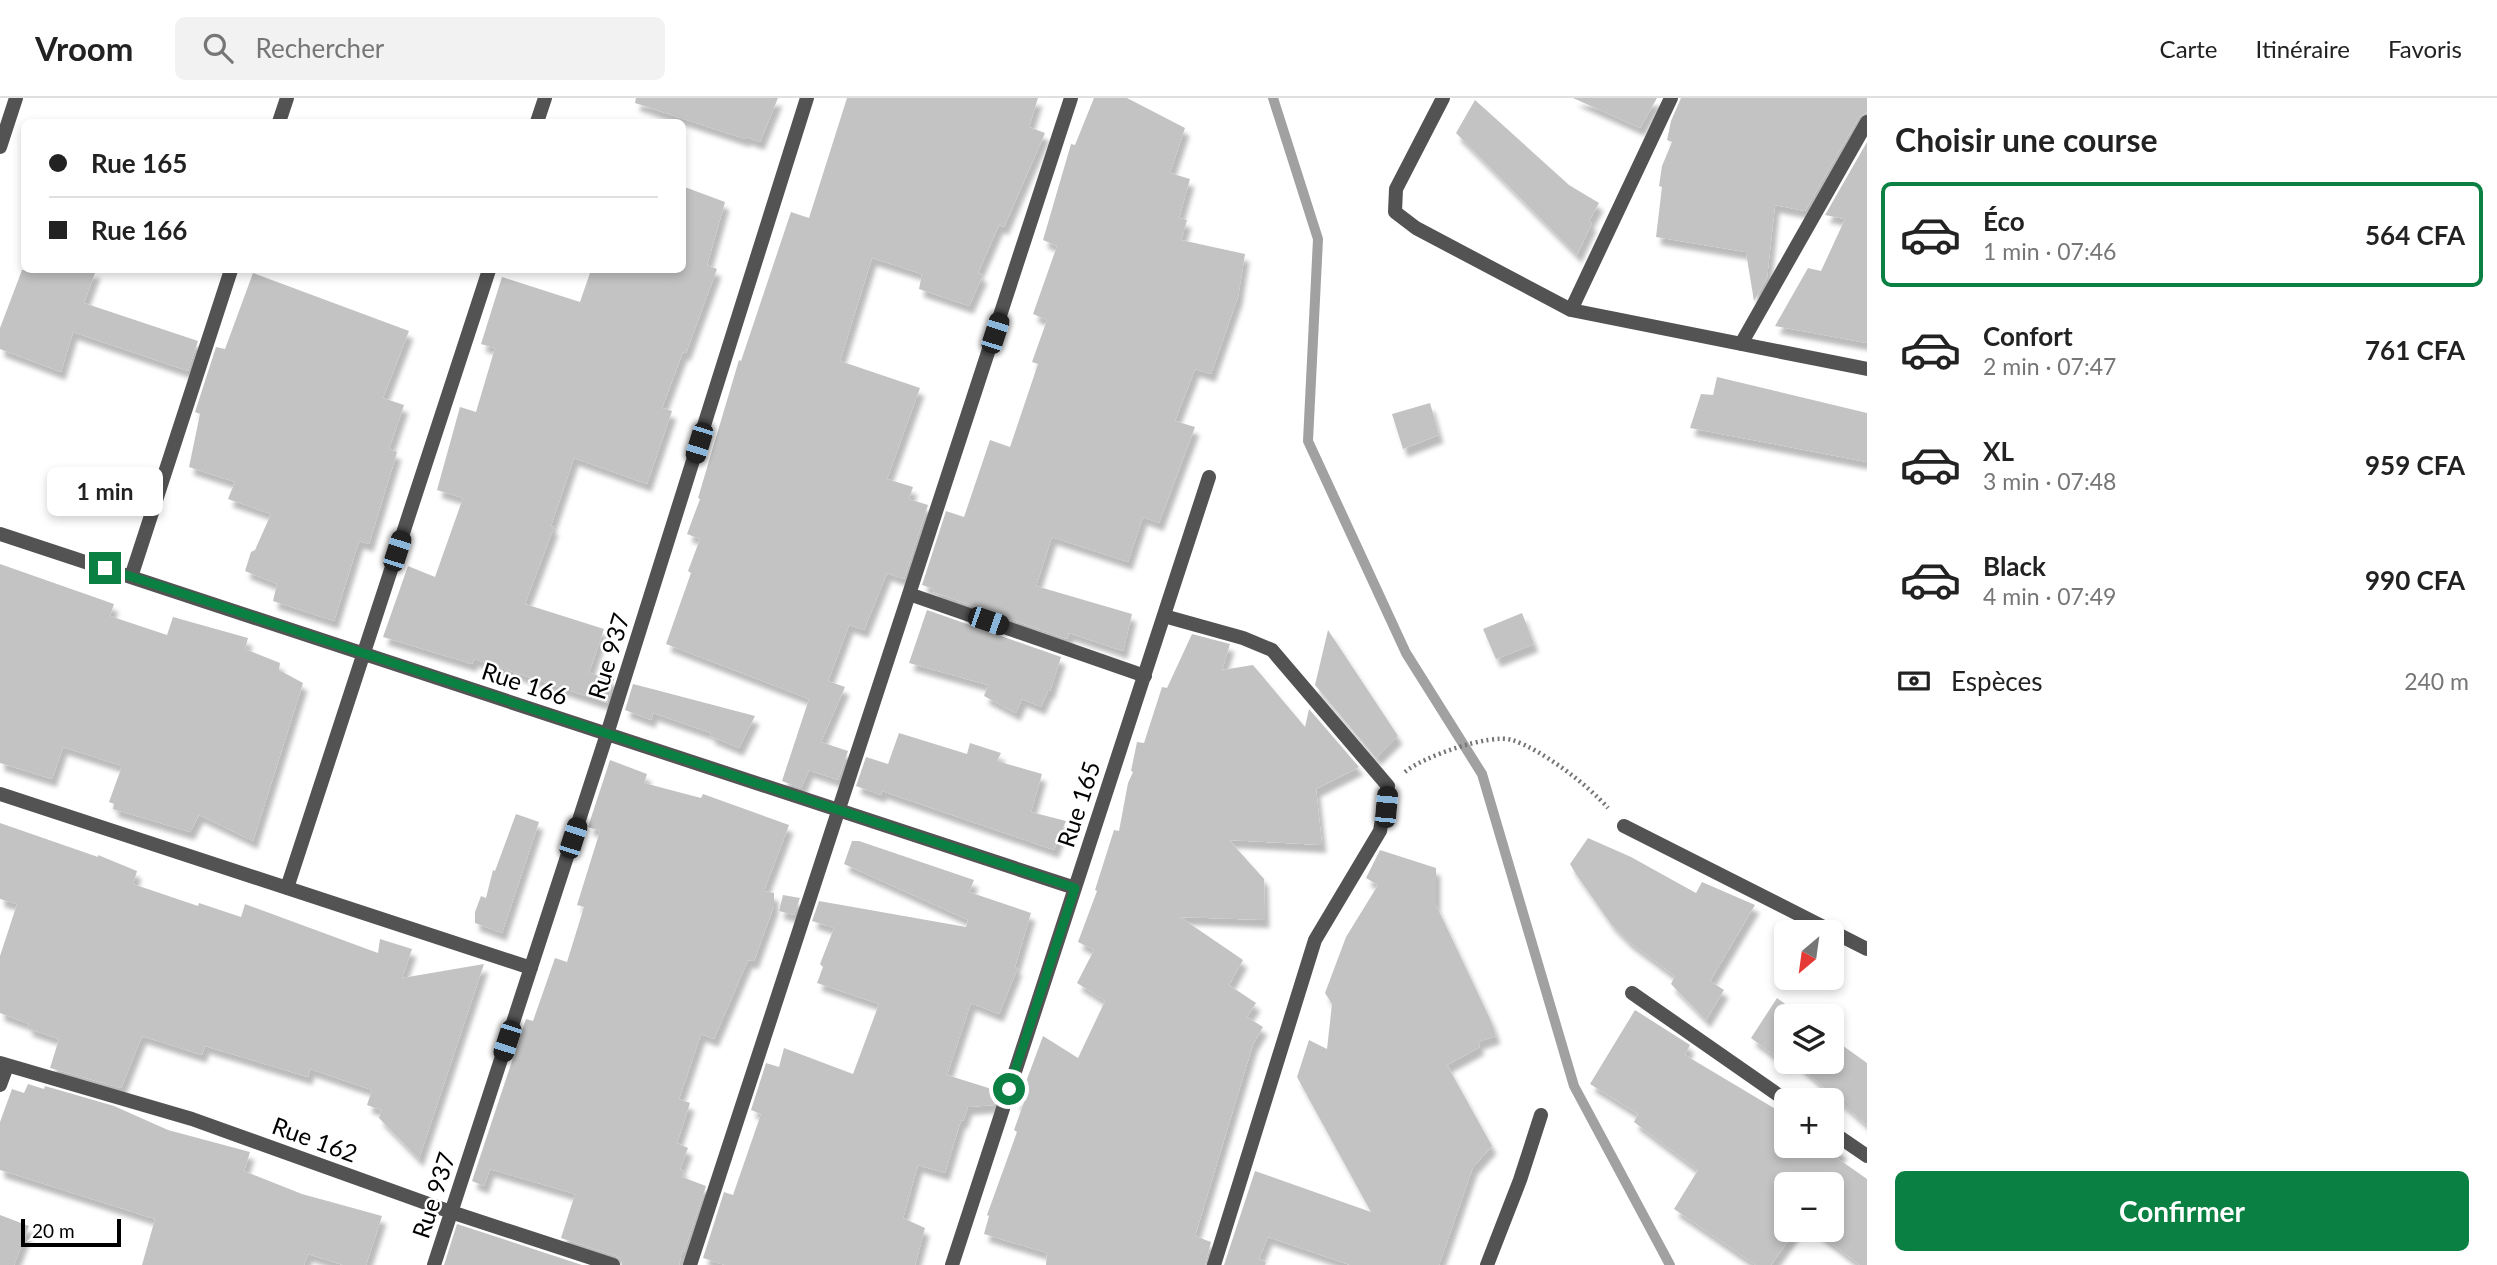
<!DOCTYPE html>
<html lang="fr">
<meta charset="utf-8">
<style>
:root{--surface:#fff;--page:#f2f2f2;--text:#222;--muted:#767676;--line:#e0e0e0;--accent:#0b8043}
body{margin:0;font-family:Lato,sans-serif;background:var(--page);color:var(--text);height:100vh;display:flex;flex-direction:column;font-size:26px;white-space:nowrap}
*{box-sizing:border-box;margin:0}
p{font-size:23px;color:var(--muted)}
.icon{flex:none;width:38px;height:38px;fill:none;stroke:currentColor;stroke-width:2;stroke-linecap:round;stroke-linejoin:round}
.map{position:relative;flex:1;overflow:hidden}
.panel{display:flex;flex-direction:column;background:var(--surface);width:630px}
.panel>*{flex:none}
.guide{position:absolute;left:21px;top:21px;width:665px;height:154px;border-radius:10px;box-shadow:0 4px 10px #0003;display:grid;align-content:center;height:154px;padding:0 28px;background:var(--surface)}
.needle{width:46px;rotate:209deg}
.tools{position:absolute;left:1774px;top:822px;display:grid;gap:14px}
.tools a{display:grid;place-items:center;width:70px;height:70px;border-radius:10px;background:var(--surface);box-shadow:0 4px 10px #0003;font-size:35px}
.scale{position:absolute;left:21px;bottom:18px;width:100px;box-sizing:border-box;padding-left:7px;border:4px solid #000;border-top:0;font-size:19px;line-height:24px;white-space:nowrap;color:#000;-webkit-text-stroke:5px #fff;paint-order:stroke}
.end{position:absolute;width:32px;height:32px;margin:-16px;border:9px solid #0b8043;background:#fff;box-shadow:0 0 0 4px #fff}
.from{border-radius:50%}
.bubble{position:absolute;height:49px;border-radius:10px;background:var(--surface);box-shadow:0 4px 10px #0003;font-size:23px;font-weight:700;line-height:49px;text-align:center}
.car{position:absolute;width:21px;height:42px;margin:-21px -10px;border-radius:9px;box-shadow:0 0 5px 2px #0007;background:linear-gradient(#222 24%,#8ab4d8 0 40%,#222 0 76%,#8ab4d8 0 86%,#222 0)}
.guide b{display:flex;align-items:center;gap:24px;height:66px;font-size:26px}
.guide b+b{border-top:2px solid var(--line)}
.guide i{width:18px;height:18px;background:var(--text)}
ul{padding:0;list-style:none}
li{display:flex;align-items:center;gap:21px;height:105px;margin:0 14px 10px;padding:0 14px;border:4px solid transparent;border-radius:10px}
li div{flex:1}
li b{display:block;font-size:26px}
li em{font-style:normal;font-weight:700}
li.on{border-color:var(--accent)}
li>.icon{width:63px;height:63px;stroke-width:1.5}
h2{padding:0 28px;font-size:32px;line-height:84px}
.pay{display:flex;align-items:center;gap:18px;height:77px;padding:0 28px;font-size:26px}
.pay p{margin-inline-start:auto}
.action{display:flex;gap:14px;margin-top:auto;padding:14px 28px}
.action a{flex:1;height:80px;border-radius:10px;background:var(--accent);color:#fff;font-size:28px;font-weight:700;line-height:80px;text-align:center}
header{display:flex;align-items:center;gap:42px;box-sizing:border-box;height:98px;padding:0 35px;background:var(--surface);border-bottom:2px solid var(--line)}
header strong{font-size:33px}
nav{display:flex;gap:38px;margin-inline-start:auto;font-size:24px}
.search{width:490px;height:63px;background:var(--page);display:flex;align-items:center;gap:18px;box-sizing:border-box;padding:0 24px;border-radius:10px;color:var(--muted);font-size:26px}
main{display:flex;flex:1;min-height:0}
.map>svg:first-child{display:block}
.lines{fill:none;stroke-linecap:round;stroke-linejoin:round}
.stream{stroke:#a1a1a1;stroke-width:10}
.building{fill:#c3c3c3;filter:url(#shadow)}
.path{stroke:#757575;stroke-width:4.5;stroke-dasharray:2 3.5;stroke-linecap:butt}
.minor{stroke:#535353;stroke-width:14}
.route{stroke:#0b8043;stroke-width:9}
.labels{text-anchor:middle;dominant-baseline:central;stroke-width:5;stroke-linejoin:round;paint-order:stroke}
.street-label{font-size:24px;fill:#000;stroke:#fff}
</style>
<header>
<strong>Vroom</strong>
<div class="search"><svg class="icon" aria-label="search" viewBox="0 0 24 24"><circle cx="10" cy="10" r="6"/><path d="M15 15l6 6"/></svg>Rechercher</div>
<nav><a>Carte</a><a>Itinéraire</a><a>Favoris</a></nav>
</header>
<main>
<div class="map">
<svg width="1867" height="1167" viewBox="0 0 1867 1167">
<defs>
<filter id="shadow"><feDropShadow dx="4.5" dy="8" stdDeviation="2" flood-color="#0004"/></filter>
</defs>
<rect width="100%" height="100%" fill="#fff"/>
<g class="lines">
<path class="stream" d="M 1273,0 L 1318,141 L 1308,343 L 1406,555 L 1482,676 L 1574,988 L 1670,1167"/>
</g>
<path class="building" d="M 636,0 L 778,0 L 760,44 L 746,39 L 745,41 L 635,5 Z
M 847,0 L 1038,0 L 1029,29 L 1045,35 L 1004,129 L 999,127 L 978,175 L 983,177 L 969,208 L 919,191 L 922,176 L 872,160 L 840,263 L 920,290 L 887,381 L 913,389 L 909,401 L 928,407 L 904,481 L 887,475 L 864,532 L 849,527 L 828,583 L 845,589 L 821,644 L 848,653 L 838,682 L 809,672 L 801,690 L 782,683 L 809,601 L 666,546 L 691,475 L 688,473 L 700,441 L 687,436 L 700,401 L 698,400 L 739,262 L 741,263 L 791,114 L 809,120 Z
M 1094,0 L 1127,0 L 1185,30 L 1170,75 L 1190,81 L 1179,120 L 1187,122 L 1181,142 L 1245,156 L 1238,199 L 1211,276 L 1195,271 L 1175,323 L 1195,329 L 1159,425 L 1143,419 L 1128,464 L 1052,439 L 1036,488 L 1132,516 L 1123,553 L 1069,535 L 1067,541 L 933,494 L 934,491 L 922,487 L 946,413 L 964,419 L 990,342 L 1010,349 L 1038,266 L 1032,264 L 1047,222 L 1033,216 L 1057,148 L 1043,142 L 1071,46 L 1075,47 Z
M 1573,0 L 1657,0 L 1640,30 Z
M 1681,0 L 1867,0 L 1867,14 L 1859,19 L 1805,113 L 1775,107 L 1767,180 L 1754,203 L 1746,154 L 1656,139 L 1662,89 L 1659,88 L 1662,68 L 1672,44 L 1667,42 L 1671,23 Z
M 1475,2 L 1569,87 L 1599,105 L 1589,123 L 1592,125 L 1577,157 L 1456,35 Z
M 1867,44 L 1867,245 L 1775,228 L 1808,170 L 1821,173 L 1845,121 L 1825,117 Z
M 682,88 L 725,104 L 707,167 L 717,171 L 686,255 L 683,254 L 662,310 L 672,313 L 647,386 L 574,360 L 551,428 L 554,429 L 525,506 L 604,531 L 589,575 L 614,581 L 607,605 L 474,561 L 472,566 L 383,539 L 408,468 L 435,479 L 463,400 L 437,392 L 460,309 L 476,314 L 495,250 L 481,246 L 502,179 L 580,204 L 591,172 L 682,172 Z
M 22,172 L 96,172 L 84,205 L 198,243 L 188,273 L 73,234 L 61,274 L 0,251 L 0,230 Z
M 253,175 L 409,233 L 383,300 L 404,307 L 389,351 L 397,354 L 369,446 L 359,443 L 334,523 L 273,503 L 277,486 L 245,473 L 251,454 L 255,452 L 271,416 L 228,401 L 235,384 L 189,369 L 200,316 L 195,314 L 216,249 L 225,251 Z
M 1717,279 L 1867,315 L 1867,364 L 1690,330 L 1701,296 L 1713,297 Z
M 1430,305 L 1439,337 L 1403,351 L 1392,316 Z
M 0,466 L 114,506 L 110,518 L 167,537 L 173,519 L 248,540 L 245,551 L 280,565 L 279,572 L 303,585 L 253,743 L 199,717 L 190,734 L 113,711 L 114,706 L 109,704 L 122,668 L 63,649 L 52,681 L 0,665 Z
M 927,512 L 1061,559 L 1050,593 L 1048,593 L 1041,609 L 1022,601 L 1016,615 L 984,598 L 988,587 L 909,565 Z
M 1522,515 L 1534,546 L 1496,561 L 1483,531 Z
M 1328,532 L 1398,638 L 1376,660 L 1315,587 Z
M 1192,536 L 1230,546 L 1222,572 L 1253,567 L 1305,629 L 1309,611 L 1359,669 L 1316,691 L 1322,747 L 1229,742 L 1264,781 L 1265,822 L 1180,819 L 1243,862 L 1229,887 L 1256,905 L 1247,919 L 1263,929 L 1253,946 L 1195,1138 L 1211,1144 L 1205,1167 L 1046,1167 L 1047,1155 L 984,1136 L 989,1118 L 987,1117 L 1017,1034 L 1014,1032 L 1024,1004 L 1015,1005 L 1017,999 L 1020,1000 L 1043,938 L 1078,960 L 1105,903 L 1077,885 L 1094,852 L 1078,844 L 1097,793 L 1095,792 L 1114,732 L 1119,733 L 1128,685 L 1133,674 L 1131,673 L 1137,644 L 1144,645 L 1162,589 L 1167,590 Z
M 633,586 L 660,593 L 755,618 L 739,650 L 710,638 L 711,635 L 653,615 L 651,622 L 625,612 Z
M 899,635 L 967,656 L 970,645 L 1001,655 L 997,663 L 1042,676 L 1031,714 L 1066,723 L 1054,752 L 882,693 L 881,697 L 856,688 L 866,659 L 888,666 Z
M 610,662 L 647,676 L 644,685 L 701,700 L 703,696 L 789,727 L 764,793 L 774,795 L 774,808 L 754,863 L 748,862 L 714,941 L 701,936 L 679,1001 L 690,1005 L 677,1045 L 688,1050 L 680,1071 L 684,1073 L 682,1079 L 706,1088 L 684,1154 L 682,1153 L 679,1167 L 622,1167 L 621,1161 L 616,1158 L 561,1140 L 575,1096 L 490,1071 L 484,1088 L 472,1083 L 526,921 L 533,923 L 555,860 L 567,864 L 584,809 L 577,807 L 600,733 L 588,729 Z
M 516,716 L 539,724 L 502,835 L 475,825 L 475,814 L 481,798 L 486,800 L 493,772 L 495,773 Z
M 0,725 L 98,759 L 98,757 L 137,773 L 133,786 L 198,808 L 199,805 L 241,819 L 245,806 L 378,855 L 380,841 L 412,851 L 402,880 L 484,866 L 419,1061 L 379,1020 L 381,1012 L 367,1007 L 372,992 L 310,971 L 308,979 L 205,948 L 202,957 L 142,938 L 121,990 L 50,970 L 59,941 L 27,930 L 29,926 L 0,915 L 0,858 L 17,806 L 0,801 Z
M 1588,740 L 1631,759 L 1696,795 L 1702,784 L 1755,807 L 1710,883 L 1724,892 L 1706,922 L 1671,886 L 1675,878 L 1628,843 L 1611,826 L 1576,776 L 1570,766 Z
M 852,743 L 859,743 L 974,782 L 969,794 L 1031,815 L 1015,869 L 1018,869 L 999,916 L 971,905 L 947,977 L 998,993 L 994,1007 L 968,1009 L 963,1023 L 961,1022 L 945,1075 L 918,1067 L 903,1120 L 925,1130 L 915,1167 L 725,1167 L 703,1160 L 724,1094 L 733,1097 L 761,1016 L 751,1012 L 766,965 L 779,969 L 784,950 L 853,976 L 879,906 L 817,885 L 823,869 L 820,866 L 834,830 L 812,823 L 819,803 L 966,829 L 968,822 L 844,766 Z
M 1380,752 L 1436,770 L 1436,807 L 1491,923 L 1496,938 L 1478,944 L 1480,949 L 1447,967 L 1492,1048 L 1473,1069 L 1439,1167 L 1350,1167 L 1268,1139 L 1259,1161 L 1266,1164 L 1265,1167 L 1224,1167 L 1255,1073 L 1371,1114 L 1297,979 L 1309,942 L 1327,951 L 1332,906 L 1325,895 L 1346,839 L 1378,787 L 1366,780 Z
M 783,797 L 800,800 L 794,817 L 779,813 Z
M 1777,900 L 1803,919 L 1787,919 L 1787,967 L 1751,940 Z
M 1635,912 L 1690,947 L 1685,957 L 1787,1018 L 1787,1048 L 1836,1048 L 1843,1053 L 1837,1060 L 1867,1081 L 1867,1167 L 1860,1167 L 1814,1132 L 1832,1132 L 1832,1087 L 1787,1087 L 1787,1132 L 1796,1132 L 1771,1167 L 1756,1167 L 1674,1111 L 1698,1072 L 1634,1024 L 1638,1016 L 1590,986 Z
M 1832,940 L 1867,965 L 1867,1027 L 1795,964 L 1832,964 Z
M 28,986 L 44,991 L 45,988 L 114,1008 L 168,1032 L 250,1054 L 244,1073 L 302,1096 L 382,1118 L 366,1167 L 343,1167 L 308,1156 L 304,1167 L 142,1167 L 155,1121 L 0,1072 L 0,1024 L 12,991 L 24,995 Z
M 0,1117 L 29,1128 L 14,1167 L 0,1167 Z
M 457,1126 L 582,1167 L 444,1167 Z"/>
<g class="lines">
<path class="path" d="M 1405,674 C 1422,659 1490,635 1512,642 C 1541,651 1588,687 1608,710"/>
<path class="minor" d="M 1443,0 L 1396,91 L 1395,114 L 1416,130 L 1571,212 L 1867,271
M 279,24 L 287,0
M 537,24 L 545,0
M 0,49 L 16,0
M 1571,212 L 1671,0
M 1741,246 L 1867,24
M 0,436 L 1075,790
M 131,479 L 231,172
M 909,496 L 1145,578
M 1164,518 L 1243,540 L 1272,552 L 1388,688 L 1380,733 L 1315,842 L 1214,1167
M 0,696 L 531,870
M 1624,728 L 1867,851
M 287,790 L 489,172
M 1632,895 L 1787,1003
M 0,965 L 192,1021 L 451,1114 L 613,1167
M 0,987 L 7,968
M 1832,1034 L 1867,1058
M 434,1167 L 607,636 L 807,0
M 690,1167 L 1071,0
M 952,1167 L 1209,379
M 1487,1167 L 1520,1082 L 1541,1017"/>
</g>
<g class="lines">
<path class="route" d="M 105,470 L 1075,790 L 1009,991"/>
</g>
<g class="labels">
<g class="street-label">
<text transform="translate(608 558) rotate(-73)">Rue 937</text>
<text transform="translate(525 585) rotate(18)">Rue 166</text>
<text transform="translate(1078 706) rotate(-72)">Rue 165</text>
<text transform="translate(315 1041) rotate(20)">Rue 162</text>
<text transform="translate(433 1097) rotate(-72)">Rue 937</text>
</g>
</g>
</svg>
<div class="tools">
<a><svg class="needle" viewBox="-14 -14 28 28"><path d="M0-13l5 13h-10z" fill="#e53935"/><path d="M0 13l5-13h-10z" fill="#767676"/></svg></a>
<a><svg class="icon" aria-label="layers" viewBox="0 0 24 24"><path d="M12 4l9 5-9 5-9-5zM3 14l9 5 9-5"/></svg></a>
<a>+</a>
<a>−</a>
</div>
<div class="scale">20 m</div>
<i class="end from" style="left:1009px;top:991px"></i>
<i class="end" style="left:105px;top:470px"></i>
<div class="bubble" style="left:47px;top:369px;width:116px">1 min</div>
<i class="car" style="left:995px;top:235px;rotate:18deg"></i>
<i class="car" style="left:699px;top:345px;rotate:197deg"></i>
<i class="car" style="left:397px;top:453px;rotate:18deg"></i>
<i class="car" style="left:988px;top:523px;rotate:109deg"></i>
<i class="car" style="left:1386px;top:709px;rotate:5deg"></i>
<i class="car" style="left:573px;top:740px;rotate:18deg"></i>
<i class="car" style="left:507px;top:943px;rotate:198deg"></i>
<div class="guide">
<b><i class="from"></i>Rue 165</b>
<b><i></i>Rue 166</b>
</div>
</div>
<section class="panel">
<h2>Choisir une course</h2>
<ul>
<li class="on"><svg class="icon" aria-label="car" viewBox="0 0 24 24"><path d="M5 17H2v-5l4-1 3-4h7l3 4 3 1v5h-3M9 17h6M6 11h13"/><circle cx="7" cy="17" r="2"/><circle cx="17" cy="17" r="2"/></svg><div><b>Éco</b><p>1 min · 07:46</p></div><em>564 CFA</em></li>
<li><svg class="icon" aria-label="car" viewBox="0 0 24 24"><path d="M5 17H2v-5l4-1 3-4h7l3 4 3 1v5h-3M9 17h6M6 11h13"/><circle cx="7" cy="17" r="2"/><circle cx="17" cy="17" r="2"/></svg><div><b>Confort</b><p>2 min · 07:47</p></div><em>761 CFA</em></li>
<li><svg class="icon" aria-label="car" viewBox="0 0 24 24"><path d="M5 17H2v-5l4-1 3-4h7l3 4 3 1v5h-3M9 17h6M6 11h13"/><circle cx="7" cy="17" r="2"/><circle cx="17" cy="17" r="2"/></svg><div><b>XL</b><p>3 min · 07:48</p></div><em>959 CFA</em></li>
<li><svg class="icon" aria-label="car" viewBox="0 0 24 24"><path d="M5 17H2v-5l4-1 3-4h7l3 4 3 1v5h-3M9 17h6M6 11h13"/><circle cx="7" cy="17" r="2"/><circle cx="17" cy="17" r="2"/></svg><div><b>Black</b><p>4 min · 07:49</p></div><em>990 CFA</em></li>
</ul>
<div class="pay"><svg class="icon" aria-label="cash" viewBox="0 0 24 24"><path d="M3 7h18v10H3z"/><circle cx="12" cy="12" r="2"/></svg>Espèces<p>240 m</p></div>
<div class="action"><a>Confirmer</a></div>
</section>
</main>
